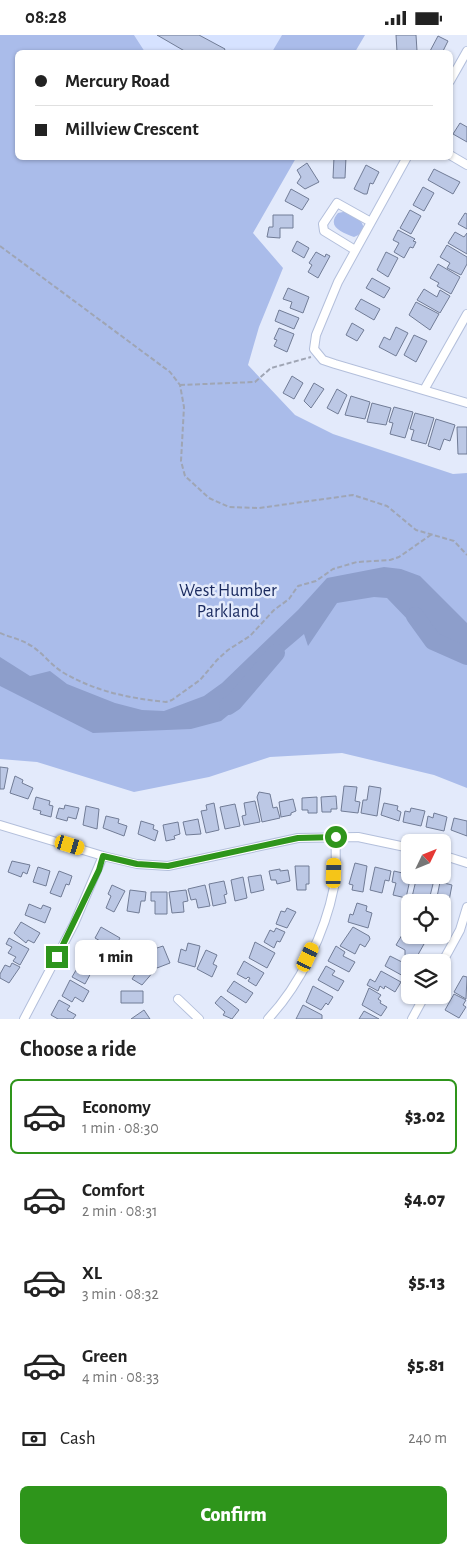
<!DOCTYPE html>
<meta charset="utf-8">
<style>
:root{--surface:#fff;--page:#f2f2f2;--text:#222;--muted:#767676;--line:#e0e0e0;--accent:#2e951b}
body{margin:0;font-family:"Alegreya Sans",sans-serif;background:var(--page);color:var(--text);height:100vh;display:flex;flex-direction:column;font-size:19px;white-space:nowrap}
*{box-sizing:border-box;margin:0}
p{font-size:16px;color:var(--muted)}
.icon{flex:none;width:28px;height:28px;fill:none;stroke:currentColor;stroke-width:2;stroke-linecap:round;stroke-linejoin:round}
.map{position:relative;height:984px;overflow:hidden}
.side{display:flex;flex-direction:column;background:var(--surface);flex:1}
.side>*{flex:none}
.hud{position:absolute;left:15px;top:15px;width:438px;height:110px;border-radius:8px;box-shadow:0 1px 4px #0004;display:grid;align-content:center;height:110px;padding:0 20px;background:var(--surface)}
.needle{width:32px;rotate:47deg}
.buttons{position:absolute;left:401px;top:799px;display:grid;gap:10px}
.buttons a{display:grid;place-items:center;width:50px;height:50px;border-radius:8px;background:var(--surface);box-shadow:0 1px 4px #0004;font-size:25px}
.end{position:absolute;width:22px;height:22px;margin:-11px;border:6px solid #2e951b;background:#fff;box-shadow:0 0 0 2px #fff}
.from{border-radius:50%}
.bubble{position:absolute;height:35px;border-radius:8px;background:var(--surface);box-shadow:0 1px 4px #0004;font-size:16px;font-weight:800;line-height:35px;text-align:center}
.car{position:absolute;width:15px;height:30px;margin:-15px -8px;border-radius:6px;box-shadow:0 0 4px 1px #0007;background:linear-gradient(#f5c518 24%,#345 0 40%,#f5c518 0 76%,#345 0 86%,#f5c518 0)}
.hud b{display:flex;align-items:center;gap:18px;height:48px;font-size:19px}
.hud b+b{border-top:1px solid var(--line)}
.hud i{width:12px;height:12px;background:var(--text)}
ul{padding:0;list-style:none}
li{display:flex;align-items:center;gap:15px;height:75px;margin:0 10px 8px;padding:0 10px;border:2px solid transparent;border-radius:8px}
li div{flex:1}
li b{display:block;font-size:19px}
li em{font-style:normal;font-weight:800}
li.current{border-color:var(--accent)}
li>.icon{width:45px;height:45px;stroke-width:1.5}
h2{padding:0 20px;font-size:22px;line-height:60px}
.pay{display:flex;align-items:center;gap:12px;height:55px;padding:0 20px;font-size:19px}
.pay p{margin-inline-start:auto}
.action{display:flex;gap:10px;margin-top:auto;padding:10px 20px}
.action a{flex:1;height:58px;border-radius:8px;background:var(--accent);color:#fff;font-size:20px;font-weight:800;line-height:58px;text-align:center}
.status{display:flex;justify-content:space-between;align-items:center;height:35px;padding:0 25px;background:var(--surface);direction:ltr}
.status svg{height:14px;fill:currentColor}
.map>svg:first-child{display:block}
.built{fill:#d6e2ff}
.green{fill:#aabcea}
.water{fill:#8d9ecb}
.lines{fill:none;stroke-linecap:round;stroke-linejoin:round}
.river{stroke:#8d9ecb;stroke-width:18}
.building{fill:#bcc8e5;stroke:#717c96}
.minor-casing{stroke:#b3bfdb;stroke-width:10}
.path{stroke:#9fa5b4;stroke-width:2;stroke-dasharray:5 2.5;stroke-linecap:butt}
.minor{stroke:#fff;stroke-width:8}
.route{stroke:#2e951b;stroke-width:6}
.labels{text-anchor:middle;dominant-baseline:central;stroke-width:5;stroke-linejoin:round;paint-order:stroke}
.park-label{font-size:18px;fill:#19295e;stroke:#e3eafb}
</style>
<div class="status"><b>08:28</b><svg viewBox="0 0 49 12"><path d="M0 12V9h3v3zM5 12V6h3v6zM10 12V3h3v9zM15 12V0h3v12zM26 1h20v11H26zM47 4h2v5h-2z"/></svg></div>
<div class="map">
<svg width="467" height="984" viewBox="0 0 467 984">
<rect width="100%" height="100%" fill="#e3eafb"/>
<path class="built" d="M 134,0 L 282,0 L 272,18 L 145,17 Z"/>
<path class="green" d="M 0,0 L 134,0 L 145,17 L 18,18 L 18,122 L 208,122 L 209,125 L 211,122 L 296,123 L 253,198 L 283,233 L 259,292 L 248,330 L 295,380 L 333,399 L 453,439 L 467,438 L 467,753 L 434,740 L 342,718 L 270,722 L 209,742 L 134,757 L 37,727 L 0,724 Z
M 282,0 L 365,0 L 355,17 L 272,17 Z
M 348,176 C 359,182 373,195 354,202 C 342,197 326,192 338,178 Z"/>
<path class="water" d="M 384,532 L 401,534 L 420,541 L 467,588 L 467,626 L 412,589 L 387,563 L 374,562 L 337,568 L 308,611 L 304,599 L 250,645 L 246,652 L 243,668 L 221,686 L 191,694 L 93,698 L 0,651 L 0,622 L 30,641 L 50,636 L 67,649 L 115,668 L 142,675 L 164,676 L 204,661 L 222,648 L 298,575 L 327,543 Z"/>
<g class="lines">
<path class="river" d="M 415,581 L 433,606 L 467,621
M 228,671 L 234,667 L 276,618"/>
</g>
<path class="building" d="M 157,0 L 199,0 L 225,14 L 223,18 L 188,18 Z
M 396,0 L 416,0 L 417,16 L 397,17 Z
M 438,1 L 448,6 L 442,18 L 429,18 Z
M 460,88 L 467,92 L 467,107 L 453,99 Z
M 334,122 L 346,122 L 345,143 L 333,143 Z
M 307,128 L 319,147 L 305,154 L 297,148 L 301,142 L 297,135 Z
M 366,130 L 379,137 L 373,149 L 370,148 L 367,159 L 364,159 L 354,154 Z
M 434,134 L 460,147 L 453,159 L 428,145 Z
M 423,152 L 434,158 L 424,176 L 413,170 Z
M 291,154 L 309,164 L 302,175 L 285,166 Z
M 410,175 L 421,181 L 411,199 L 400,193 Z
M 465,178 L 467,179 L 467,194 L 458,189 Z
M 273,180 L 293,180 L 293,193 L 280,193 L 280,203 L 267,202 L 269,192 L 273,192 Z
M 398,195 L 415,204 L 413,206 L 416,207 L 413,213 L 410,212 L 404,223 L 394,217 L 399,208 L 393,205 Z
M 455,197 L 464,202 L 467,198 L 467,219 L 448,208 Z
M 297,206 L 309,213 L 304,223 L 292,216 Z
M 447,210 L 467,222 L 467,229 L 461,240 L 447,233 L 450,228 L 440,222 Z
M 316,217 L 325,222 L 326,219 L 330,221 L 318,243 L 308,237 L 312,230 L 309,228 Z
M 386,217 L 398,223 L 388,242 L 377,235 Z
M 438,229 L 460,242 L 451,259 L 437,251 L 439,248 L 430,243 Z
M 372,243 L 390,253 L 384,263 L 366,253 Z
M 288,253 L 309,262 L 303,278 L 290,273 L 292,267 L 283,264 Z
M 424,254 L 437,262 L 440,255 L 450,261 L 440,278 L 417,265 Z
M 361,264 L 380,274 L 374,285 L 355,274 Z
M 416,267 L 439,279 L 430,295 L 409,280 Z
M 279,275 L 299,283 L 294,294 L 275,286 Z
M 352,288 L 364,295 L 357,306 L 346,300 Z
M 396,292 L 408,298 L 396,321 L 379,312 L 384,302 L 390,305 Z
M 279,293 L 294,299 L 287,317 L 274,311 L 277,305 L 274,304 Z
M 414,300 L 427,306 L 416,327 L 404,320 Z
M 292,341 L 303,348 L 294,364 L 283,358 Z
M 314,348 L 324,354 L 311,373 L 304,366 Z
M 337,354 L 347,360 L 338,379 L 327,373 Z
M 351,361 L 370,367 L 365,384 L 345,380 Z
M 372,368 L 391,373 L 386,390 L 367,387 Z
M 394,372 L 413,377 L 405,403 L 390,399 L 393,388 L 389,387 Z
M 415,378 L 434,383 L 426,409 L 411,405 L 414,395 L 410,394 Z
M 436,384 L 455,390 L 450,406 L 444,404 L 440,415 L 428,411 Z
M 457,392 L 467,392 L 467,419 L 458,419 Z
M 0,732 L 8,733 L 4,754 L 0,754 Z
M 15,741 L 23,745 L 22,748 L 33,753 L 28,764 L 10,758 Z
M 344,751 L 357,752 L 355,766 L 360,767 L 358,778 L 341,776 Z
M 369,751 L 381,753 L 377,781 L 361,778 L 363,765 L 367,765 Z
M 259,757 L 270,759 L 273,773 L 277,772 L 280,783 L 262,787 L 257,762 Z
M 336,761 L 337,774 L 331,774 L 331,777 L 322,777 L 321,762 Z
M 36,762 L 50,766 L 49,770 L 53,771 L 51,782 L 40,779 L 41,776 L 33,774 Z
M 317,762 L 317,778 L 308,778 L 308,775 L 302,775 L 302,763 Z
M 293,764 L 296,776 L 291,778 L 291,780 L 281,782 L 279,767 Z
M 255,766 L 260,787 L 244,790 L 242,781 L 246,780 L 244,768 Z
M 214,768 L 219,795 L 206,798 L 201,776 L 207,775 L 206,770 Z
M 384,768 L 398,771 L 397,775 L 401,777 L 399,786 L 381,780 Z
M 235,769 L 240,791 L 225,794 L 220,772 Z
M 65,770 L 79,773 L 76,784 L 68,782 L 67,786 L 56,783 L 59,773 L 64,774 Z
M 86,771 L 99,774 L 97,794 L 83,790 Z
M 411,773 L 425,776 L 421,791 L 403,787 L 405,776 L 410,777 Z
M 434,778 L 447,782 L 444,796 L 426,792 L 428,781 L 433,783 Z
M 106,781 L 119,784 L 118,788 L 127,791 L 124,801 L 103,793 Z
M 454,783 L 467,786 L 467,801 L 451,795 Z
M 198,784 L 201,799 L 186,800 L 183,787 Z
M 141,786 L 154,790 L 153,794 L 158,796 L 155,806 L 138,799 Z
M 178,787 L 180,799 L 174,801 L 175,804 L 166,806 L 163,790 Z
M 12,826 L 30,830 L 27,839 L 23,837 L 21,842 L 8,837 Z
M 355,828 L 367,831 L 363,857 L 352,855 L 353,850 L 349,849 Z
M 295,831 L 309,831 L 309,849 L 306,849 L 306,855 L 297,855 Z
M 38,832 L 50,836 L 46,851 L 33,847 Z
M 375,832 L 391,836 L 389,846 L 385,845 L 382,858 L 370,855 Z
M 280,834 L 280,836 L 288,835 L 290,846 L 277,849 L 276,845 L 271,845 L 269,836 Z
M 59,836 L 72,841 L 69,850 L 66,849 L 61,862 L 50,858 Z
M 394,836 L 411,840 L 406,863 L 393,860 L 396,848 L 392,847 Z
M 261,840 L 264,855 L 251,858 L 248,842 Z
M 417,841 L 434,845 L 429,865 L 412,862 Z
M 243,842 L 247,863 L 235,866 L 231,845 Z
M 224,846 L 227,859 L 224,860 L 226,868 L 213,871 L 209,849 Z
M 440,847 L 452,850 L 448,871 L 444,871 L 443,875 L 442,868 L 434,868 L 436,867 Z
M 112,850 L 125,856 L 114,877 L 106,873 L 111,861 L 108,859 Z
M 205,850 L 210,871 L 198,873 L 196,864 L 191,865 L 188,854 Z
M 130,855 L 146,857 L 145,866 L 141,866 L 139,878 L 127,876 Z
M 186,855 L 188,866 L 183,867 L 184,877 L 172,878 L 169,857 Z
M 151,857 L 167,857 L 167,879 L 155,879 L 155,866 L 151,866 Z
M 357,868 L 367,871 L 366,876 L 372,878 L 368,893 L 348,887 L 350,879 L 353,880 Z
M 29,869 L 41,874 L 43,870 L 51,873 L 45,888 L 25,880 Z
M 287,873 L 296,877 L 287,893 L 276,889 L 281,876 L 285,877 Z
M 21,887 L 40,898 L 34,908 L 28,905 L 26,908 L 14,898 Z
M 101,892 L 120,903 L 114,914 L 95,903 Z
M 353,892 L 369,901 L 370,904 L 365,912 L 360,909 L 355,919 L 340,911 Z
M 276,893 L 285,897 L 280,907 L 277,906 L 274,913 L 264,907 L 270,895 L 274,897 Z
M 402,900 L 424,909 L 415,925 L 405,920 L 405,915 L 396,910 Z
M 9,903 L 29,914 L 20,930 L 13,926 L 16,922 L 8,918 L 12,912 L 6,909 Z
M 255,907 L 275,918 L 267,933 L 249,923 Z
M 92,908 L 100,912 L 97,916 L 109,923 L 103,933 L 84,922 Z
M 188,908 L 200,911 L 195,932 L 178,927 L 181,914 L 186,916 Z
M 163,911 L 170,928 L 157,933 L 151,915 Z
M 336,911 L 345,917 L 343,921 L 355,927 L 349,937 L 328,926 Z
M 206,915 L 217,920 L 213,929 L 217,931 L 212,942 L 197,934 Z
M 390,921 L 402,927 L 404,923 L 412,928 L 405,942 L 385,931 Z
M 82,925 L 90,930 L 88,934 L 92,936 L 85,949 L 72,942 Z
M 244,926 L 264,938 L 256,951 L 248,946 L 250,943 L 248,942 L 246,944 L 237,939 Z
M 12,928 L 20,932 L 9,948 L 0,943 L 0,939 L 5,930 L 10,932 Z
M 146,930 L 154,936 L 142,950 L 132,944 L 140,932 L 144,934 Z
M 326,931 L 335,936 L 332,940 L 344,946 L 338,956 L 318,945 Z
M 381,936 L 401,947 L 395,957 L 385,951 L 384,954 L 380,951 L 378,956 L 367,950 L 370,944 L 375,947 Z
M 463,941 L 467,942 L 466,964 L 454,957 Z
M 70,945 L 89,956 L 83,967 L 75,962 L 72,967 L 62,961 Z
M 234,946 L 253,958 L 246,968 L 227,956 Z
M 313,951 L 333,962 L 328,970 L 326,968 L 321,975 L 306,967 Z
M 369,953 L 381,960 L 378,964 L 381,966 L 380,968 L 387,972 L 381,981 L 362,970 Z
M 121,956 L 143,956 L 143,968 L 121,968 Z
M 454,959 L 466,965 L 463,970 L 466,972 L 459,983 L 445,975 Z
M 221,961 L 239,975 L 232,984 L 223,980 L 225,977 L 215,968 Z
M 59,965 L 70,971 L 67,975 L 76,980 L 73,984 L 58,984 L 51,980 Z
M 303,970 L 322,980 L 322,984 L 296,984 Z
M 144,975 L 150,984 L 131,984 Z
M 364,976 L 379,984 L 359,984 Z"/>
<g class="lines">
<defs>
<path id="minor" d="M 450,46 L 467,16
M 450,120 L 467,130
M 407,122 L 338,247 L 316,300 L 314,314 L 323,325 L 335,329 L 467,368
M 355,215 L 324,196 L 323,189 L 337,168 L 371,187
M 424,355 L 467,279
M 0,790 L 103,821 L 137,829 L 168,831 L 298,803 L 358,802 L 410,813
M 442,820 L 467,828
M 442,928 L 460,895 L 467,872
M 178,964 L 199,984
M 24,984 L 74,889 L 103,821
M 268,984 C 300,950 325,898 334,852 C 337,836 335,818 336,802
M 412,984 L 425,960"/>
</defs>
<use href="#minor" class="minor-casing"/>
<path class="path" d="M 0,211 L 170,337 L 180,350 L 184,372 L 181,426 L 185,441 L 209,463 L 229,472 L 259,473 L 353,460 L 387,471 L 416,495 L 454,506 L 467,520
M 180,350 L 255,347 L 271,333 L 311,322
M 0,598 C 9,602 20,604 28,609 C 42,616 50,630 64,638 C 97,657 129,663 166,667 L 172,665 L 200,645 L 217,625 L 228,615 L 250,601 L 274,575 L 289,564 L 298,551 L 316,546 L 333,534 L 357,527 L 390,525 L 399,522 L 432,499"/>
<use href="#minor" class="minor"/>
</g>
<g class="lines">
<path class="route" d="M 57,922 L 99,835 L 103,821 L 137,829 L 168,831 L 298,803 L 336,802"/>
</g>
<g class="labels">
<g class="park-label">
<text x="228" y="556">West Humber<tspan x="228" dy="21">Parkland</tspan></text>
</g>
</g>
</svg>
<div class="buttons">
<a><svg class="needle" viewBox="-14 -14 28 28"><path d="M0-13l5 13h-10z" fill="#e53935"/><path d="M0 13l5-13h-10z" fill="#767676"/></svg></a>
<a><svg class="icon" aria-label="locate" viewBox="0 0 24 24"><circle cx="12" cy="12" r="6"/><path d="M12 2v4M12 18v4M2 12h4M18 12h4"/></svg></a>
<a><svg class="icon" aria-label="layers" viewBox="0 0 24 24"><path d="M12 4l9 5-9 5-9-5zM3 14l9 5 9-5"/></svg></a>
</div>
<i class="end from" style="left:336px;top:802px"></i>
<i class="end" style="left:57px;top:922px"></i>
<div class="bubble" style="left:75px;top:905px;width:82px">1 min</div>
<i class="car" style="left:70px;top:810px;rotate:107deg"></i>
<i class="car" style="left:334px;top:838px;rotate:2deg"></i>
<i class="car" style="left:308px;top:922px;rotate:25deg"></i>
<div class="hud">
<b><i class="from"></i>Mercury Road</b>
<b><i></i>Millview Crescent</b>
</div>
</div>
<section class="side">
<h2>Choose a ride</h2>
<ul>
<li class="current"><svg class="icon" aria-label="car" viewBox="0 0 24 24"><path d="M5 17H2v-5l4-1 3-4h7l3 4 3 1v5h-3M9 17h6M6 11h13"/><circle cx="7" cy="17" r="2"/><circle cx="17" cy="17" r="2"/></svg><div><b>Economy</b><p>1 min · 08:30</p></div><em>$3.02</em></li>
<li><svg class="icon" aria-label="car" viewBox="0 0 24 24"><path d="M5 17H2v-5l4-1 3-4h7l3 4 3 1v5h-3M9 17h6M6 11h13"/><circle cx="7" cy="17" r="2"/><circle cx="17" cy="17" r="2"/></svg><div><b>Comfort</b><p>2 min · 08:31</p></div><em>$4.07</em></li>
<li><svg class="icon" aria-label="car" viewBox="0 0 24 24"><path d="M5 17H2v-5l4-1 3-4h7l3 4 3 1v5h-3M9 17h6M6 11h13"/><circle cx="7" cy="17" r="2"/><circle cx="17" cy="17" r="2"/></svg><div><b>XL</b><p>3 min · 08:32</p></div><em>$5.13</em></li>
<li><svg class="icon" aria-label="car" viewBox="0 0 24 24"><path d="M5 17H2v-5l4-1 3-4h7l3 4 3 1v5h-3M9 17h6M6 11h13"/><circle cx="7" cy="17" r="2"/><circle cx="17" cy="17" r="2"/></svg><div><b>Green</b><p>4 min · 08:33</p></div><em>$5.81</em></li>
</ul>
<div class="pay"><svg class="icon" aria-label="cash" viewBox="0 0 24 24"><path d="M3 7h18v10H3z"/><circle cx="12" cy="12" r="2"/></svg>Cash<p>240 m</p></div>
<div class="action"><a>Confirm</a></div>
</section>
